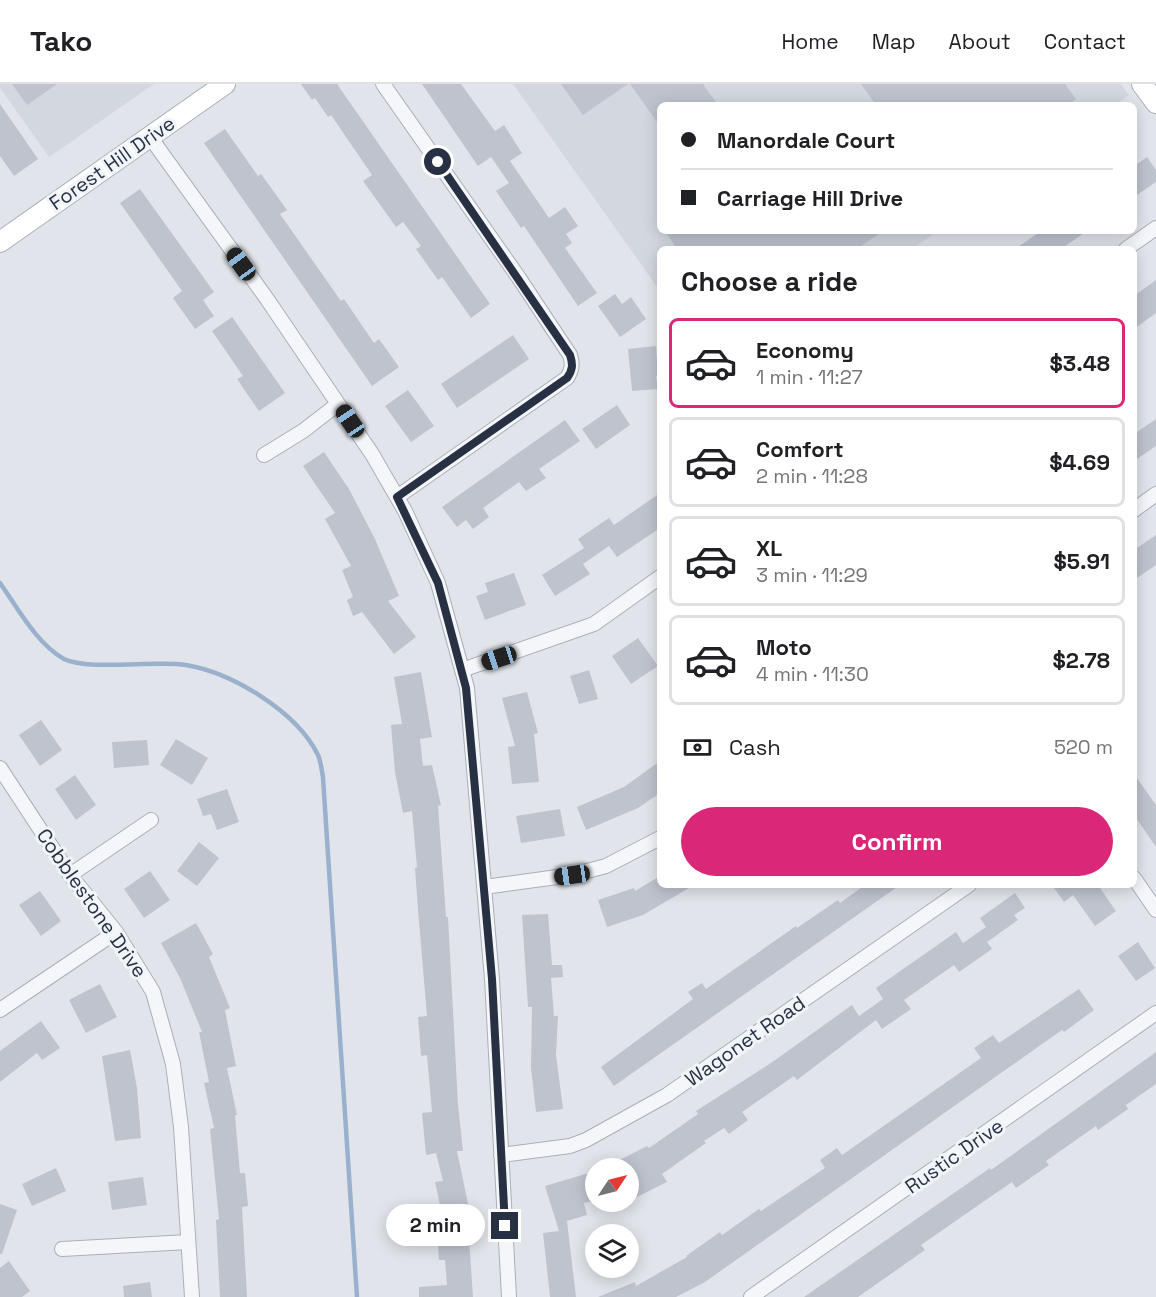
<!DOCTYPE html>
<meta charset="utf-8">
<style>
:root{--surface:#fff;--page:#f6f6f6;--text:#202124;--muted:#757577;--line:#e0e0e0;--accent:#db2777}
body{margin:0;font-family:"Space Grotesk",sans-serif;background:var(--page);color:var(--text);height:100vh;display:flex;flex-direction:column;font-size:22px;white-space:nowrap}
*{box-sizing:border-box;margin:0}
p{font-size:20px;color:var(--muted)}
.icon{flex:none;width:33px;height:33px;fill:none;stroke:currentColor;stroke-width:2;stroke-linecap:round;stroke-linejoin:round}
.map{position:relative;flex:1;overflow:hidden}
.side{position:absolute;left:657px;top:162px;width:480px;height:642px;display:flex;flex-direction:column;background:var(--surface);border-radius:9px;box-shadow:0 3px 15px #0003}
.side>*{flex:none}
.top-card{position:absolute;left:657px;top:18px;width:480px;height:132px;border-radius:9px;box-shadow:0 3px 15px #0003;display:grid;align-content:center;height:132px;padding:0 24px;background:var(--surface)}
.needle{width:39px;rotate:55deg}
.tools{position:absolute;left:585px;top:1074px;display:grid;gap:12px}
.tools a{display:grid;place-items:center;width:54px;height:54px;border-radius:50%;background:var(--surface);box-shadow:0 3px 15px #0003;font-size:30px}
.end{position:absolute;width:27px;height:27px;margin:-14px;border:8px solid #283144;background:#fff;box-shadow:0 0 0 3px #fff}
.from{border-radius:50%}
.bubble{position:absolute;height:42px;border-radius:21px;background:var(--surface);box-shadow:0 3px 15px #0003;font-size:20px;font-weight:600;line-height:42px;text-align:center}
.car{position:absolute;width:18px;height:36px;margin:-18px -9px;border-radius:8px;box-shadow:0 0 4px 2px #0007;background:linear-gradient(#222 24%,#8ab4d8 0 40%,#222 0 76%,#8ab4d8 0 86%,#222 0)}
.top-card b{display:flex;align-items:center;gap:21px;height:57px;font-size:22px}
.top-card b+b{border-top:2px solid var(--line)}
.top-card i{width:15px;height:15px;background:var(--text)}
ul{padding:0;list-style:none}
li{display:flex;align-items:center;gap:18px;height:90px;margin:0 12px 9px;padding:0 12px;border:3px solid var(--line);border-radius:9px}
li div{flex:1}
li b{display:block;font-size:22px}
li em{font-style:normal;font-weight:600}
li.current{border-color:var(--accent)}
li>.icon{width:54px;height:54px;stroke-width:1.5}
h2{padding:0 24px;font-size:27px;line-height:72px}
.pay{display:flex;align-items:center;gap:15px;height:66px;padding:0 24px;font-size:22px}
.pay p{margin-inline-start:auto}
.action{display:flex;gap:12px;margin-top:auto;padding:12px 24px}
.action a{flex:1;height:69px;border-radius:36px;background:var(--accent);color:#fff;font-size:24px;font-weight:600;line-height:69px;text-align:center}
header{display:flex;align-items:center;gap:36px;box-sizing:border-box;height:84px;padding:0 30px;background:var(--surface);border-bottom:2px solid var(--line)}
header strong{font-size:28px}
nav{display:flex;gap:33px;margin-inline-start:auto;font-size:21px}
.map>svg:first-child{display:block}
.built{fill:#d3d7e0}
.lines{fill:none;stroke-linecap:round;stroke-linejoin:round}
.stream{stroke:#9ab1cd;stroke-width:4.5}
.building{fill:#bec3ce}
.street-casing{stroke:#aaafb9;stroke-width:16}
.secondary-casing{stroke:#aaafb9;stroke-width:22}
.street{stroke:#f4f6f9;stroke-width:14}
.secondary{stroke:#fff;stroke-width:20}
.route{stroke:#283144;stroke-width:8}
.labels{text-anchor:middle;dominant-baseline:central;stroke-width:6;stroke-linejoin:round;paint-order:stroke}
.street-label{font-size:20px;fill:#283144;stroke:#f1f4f8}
</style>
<header>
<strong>Tako</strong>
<nav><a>Home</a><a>Map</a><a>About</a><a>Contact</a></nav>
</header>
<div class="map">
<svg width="1156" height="1213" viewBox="0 0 1156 1213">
<rect width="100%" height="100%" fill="#e1e5eb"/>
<path class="built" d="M 0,0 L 154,0 L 49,73 L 0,4 Z
M 513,0 L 1121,0 L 1129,11 L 1115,21 L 660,21 L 660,147 L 938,147 L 912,165 L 660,165 L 660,207 Z"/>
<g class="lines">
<path class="stream" d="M 0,499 C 18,524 36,559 64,575 C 88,587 157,576 186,581 C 233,589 297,628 318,671 C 321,678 322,687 323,694 L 357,1213"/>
</g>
<path class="building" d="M 12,0 L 57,0 L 27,21 Z
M 301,0 L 337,0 L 490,220 L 471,234 L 442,193 L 438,196 L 416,165 L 421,162 L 403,138 L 396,143 L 363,97 L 372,91 L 331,31 L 328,33 L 315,14 L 312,16 Z
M 422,0 L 461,0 L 495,47 L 504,41 L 522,69 L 510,77 L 549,134 L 565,123 L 578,142 L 566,150 L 572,159 L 565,164 L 597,209 L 578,222 L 524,142 L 521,144 L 496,107 L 509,99 L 491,73 L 478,82 Z
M 561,0 L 628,0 L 583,31 Z
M 630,0 L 703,0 L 718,21 L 660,21 L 660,42 Z
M 861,0 L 1065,0 L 1076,15 L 1068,21 L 876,21 Z
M 0,20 L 38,75 L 14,92 L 0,72 Z
M 225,45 L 258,92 L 261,90 L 287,126 L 280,130 L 341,217 L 344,215 L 374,259 L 379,255 L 399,283 L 372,302 L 204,59 Z
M 1147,73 L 1156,86 L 1156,98 L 1134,113 L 1134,82 Z
M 140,105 L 214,208 L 203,216 L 214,232 L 195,245 L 173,214 L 182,207 L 120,119 Z
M 665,147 L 883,147 L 857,165 L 677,165 Z
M 1041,147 L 1087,147 L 1061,165 L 1015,165 Z
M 1156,196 L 1156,229 L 1134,245 L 1134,212 Z
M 615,210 L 622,220 L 631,213 L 646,235 L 620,253 L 598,222 Z
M 232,233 L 285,309 L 259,327 L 237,295 L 243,292 L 212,247 Z
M 513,251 L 529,275 L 457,324 L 441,300 Z
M 656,262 L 657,276 L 660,275 L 660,291 L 656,292 L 658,305 L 632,307 L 628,265 Z
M 408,306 L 434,342 L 411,358 L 385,322 Z
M 617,321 L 630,341 L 596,365 L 582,345 Z
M 1156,335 L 1156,362 L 1134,377 L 1134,350 Z
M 565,336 L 580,357 L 539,385 L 546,394 L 526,407 L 519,398 L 483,424 L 489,433 L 473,445 L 466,436 L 457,443 L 442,423 Z
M 324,368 L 349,405 L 375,455 L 399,512 L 388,517 L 416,553 L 394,570 L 362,528 L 353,532 L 347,516 L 353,513 L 342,486 L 351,482 L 325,435 L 335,429 L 303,382 Z
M 660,409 L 660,444 L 617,473 L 609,462 L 583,480 L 590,490 L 555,512 L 542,491 L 584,464 L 578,455 L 609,434 L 614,441 Z
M 1156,451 L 1156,481 L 1134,496 L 1134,466 Z
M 514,489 L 526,521 L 485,536 L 476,512 L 488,508 L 485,499 Z
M 638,554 L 658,582 L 631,600 L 612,572 Z
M 589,586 L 598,615 L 579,620 L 570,592 Z
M 421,588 L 432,653 L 420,655 L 423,682 L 432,681 L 441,721 L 438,722 L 446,833 L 448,833 L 458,1021 L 463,1067 L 457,1067 L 469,1124 L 467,1125 L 473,1213 L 419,1213 L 419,1203 L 447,1201 L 445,1176 L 439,1176 L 436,1135 L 443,1135 L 435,1098 L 443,1097 L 436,1069 L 426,1071 L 422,1029 L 432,1028 L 427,971 L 421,972 L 418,933 L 427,932 L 418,826 L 415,784 L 417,783 L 412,727 L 403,729 L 395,688 L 391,641 L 402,640 L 394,593 Z
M 527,608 L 538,649 L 534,650 L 539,698 L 512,700 L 508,663 L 515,662 L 502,614 Z
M 41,636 L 62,666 L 40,682 L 19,651 Z
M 176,655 L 208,674 L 192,701 L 160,681 Z
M 147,656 L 149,681 L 114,684 L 112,658 Z
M 660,677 L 660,709 L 638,724 L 586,746 L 577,723 L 624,703 Z
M 1134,690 L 1156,721 L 1156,763 L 1134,731 Z
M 75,691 L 96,721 L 76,736 L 55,705 Z
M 227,705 L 239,738 L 217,746 L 211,730 L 203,732 L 197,715 Z
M 560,725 L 565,752 L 521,759 L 516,732 Z
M 199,758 L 219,774 L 197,802 L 177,787 Z
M 150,787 L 170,816 L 144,834 L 124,805 Z
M 660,792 L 660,801 L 694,801 L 643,831 L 607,843 L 598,816 L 634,804 L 635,807 Z
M 865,801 L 900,801 L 614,1002 L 601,983 L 693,915 L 688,908 L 702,899 L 706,905 L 796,842 L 797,844 L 838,816 L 840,819 Z
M 1052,801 L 1098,801 L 1116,827 L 1095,842 L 1073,811 L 1064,818 Z
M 40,807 L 61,837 L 41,852 L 19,821 Z
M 1015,809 L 1025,824 L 1014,831 L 1018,836 L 987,858 L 992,865 L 959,888 L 954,881 L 904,916 L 911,925 L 882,945 L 876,936 L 797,996 L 794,992 L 742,1028 L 748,1036 L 729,1050 L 724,1044 L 704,1057 L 706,1059 L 662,1090 L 667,1098 L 637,1113 L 628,1096 L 628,1084 L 604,1084 L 647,1062 L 649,1064 L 698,1030 L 696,1027 L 771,979 L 852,921 L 859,932 L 883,915 L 876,904 L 956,848 L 963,859 L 986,843 L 980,834 Z
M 548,830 L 552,881 L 562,881 L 563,893 L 551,894 L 554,932 L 558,932 L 556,971 L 563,1025 L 536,1028 L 531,984 L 532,923 L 528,923 L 522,831 Z
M 196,839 L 213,870 L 209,873 L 230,924 L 225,926 L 236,982 L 227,984 L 237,1031 L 235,1031 L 240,1089 L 245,1089 L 248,1122 L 242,1123 L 247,1213 L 220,1213 L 216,1136 L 219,1135 L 210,1045 L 214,1044 L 204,999 L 209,998 L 199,948 L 202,948 L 180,894 L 161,859 Z
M 1138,858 L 1155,884 L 1136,897 L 1118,872 Z
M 100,900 L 117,933 L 86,949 L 69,916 Z
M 1079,905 L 1094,926 L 1064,948 L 1062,946 L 705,1198 L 676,1213 L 598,1213 L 635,1198 L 636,1202 L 687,1173 L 686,1172 L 720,1148 L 722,1151 L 759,1125 L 761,1127 L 825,1084 L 820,1076 L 837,1064 L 842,1071 L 981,974 L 974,964 L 993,951 L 999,959 Z
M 41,937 L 60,964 L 42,976 L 37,969 L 0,998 L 0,967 Z
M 130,966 L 137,1004 L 141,1054 L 115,1057 L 102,972 Z
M 1156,968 L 1156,1000 L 1126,1021 L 1128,1025 L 1098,1046 L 1096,1042 L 1046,1077 L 1049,1081 L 1016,1104 L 1012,1098 L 970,1127 L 921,1161 L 925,1166 L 858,1213 L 804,1213 L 990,1084 L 991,1086 Z
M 56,1084 L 66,1107 L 32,1122 L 22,1100 Z
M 589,1089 L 596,1116 L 584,1119 L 587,1131 L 567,1137 L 576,1213 L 550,1213 L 543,1149 L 559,1147 L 545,1102 Z
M 143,1093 L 147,1121 L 112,1126 L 108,1098 Z
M 0,1120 L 17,1126 L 2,1170 L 0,1170 Z
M 9,1177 L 30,1207 L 22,1213 L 0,1213 L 0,1184 Z
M 150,1198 L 152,1213 L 124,1213 L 123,1202 Z"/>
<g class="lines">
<defs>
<path id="street" d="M 383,0 L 519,194 L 570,271 C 573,280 572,286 567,294 L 397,413
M 150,53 L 267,215 L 372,370 L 405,427 L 438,499 L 467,604 L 492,895 L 509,1213
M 1126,165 L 1156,144
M 264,371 L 303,347 L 338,320
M 1134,426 L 1156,410
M 462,586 L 594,540 L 660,493
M 0,684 L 70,791 L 116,848 L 153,908 L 173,980 L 181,1043 L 192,1213
M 70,791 L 151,736
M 1134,794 L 1156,826
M 484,803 L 572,791 L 606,782 L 660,754
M 0,926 L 116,848
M 501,1071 L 570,1062 L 586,1056 L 667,1011 L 969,801
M 62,1165 L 188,1158
M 751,1213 L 1156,929"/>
<path id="secondary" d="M 1142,0 L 1156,19
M 0,158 L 225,0"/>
</defs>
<use href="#street" class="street-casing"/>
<use href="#secondary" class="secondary-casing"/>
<use href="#street" class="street"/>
<use href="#secondary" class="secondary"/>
</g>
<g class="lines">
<path class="route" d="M 438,78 L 570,271 C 573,280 573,286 567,294 L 397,413 L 438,499 L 466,604 L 492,895 L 505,1142"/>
</g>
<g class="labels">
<g class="street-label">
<text transform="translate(112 79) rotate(-35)">Forest Hill Drive</text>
<text transform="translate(92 819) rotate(55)">Cobblestone Drive</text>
<text transform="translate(745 957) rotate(-35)">Wagonet Road</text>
<text transform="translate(954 1072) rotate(-35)">Rustic Drive</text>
</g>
</g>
</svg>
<div class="tools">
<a><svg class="needle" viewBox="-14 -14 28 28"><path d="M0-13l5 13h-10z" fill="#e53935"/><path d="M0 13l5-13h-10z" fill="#757577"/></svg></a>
<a><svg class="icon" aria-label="layers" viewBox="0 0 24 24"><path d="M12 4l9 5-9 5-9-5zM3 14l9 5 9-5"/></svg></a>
</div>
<i class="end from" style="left:438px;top:78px"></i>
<i class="end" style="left:505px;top:1142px"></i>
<div class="bubble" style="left:386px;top:1120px;width:99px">2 min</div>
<i class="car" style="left:241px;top:180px;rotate:324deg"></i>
<i class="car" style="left:350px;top:337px;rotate:326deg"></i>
<i class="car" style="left:499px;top:574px;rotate:252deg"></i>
<i class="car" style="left:572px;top:791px;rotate:262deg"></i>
<div class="top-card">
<b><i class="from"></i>Manordale Court</b>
<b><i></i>Carriage Hill Drive</b>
</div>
<section class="side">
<h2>Choose a ride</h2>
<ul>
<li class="current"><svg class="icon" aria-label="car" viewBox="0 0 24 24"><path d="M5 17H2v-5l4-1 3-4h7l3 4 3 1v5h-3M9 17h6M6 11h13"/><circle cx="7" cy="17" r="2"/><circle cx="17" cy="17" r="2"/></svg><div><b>Economy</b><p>1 min · 11:27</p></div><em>$3.48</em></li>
<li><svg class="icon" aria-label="car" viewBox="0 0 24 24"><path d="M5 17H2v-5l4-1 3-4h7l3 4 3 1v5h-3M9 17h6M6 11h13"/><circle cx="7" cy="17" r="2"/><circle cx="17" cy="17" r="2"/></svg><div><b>Comfort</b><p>2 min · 11:28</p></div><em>$4.69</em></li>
<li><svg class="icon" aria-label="car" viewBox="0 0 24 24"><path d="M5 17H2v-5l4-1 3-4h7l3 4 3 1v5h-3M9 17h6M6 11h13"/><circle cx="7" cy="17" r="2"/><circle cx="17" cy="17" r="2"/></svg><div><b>XL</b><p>3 min · 11:29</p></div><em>$5.91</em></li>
<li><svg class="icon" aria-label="car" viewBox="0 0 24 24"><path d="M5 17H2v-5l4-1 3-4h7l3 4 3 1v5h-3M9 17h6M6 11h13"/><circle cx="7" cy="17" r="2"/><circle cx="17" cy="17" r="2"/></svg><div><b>Moto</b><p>4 min · 11:30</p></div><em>$2.78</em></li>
</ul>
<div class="pay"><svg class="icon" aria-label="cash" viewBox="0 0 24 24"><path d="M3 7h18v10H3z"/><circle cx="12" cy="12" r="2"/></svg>Cash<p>520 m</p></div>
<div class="action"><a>Confirm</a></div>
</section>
</div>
